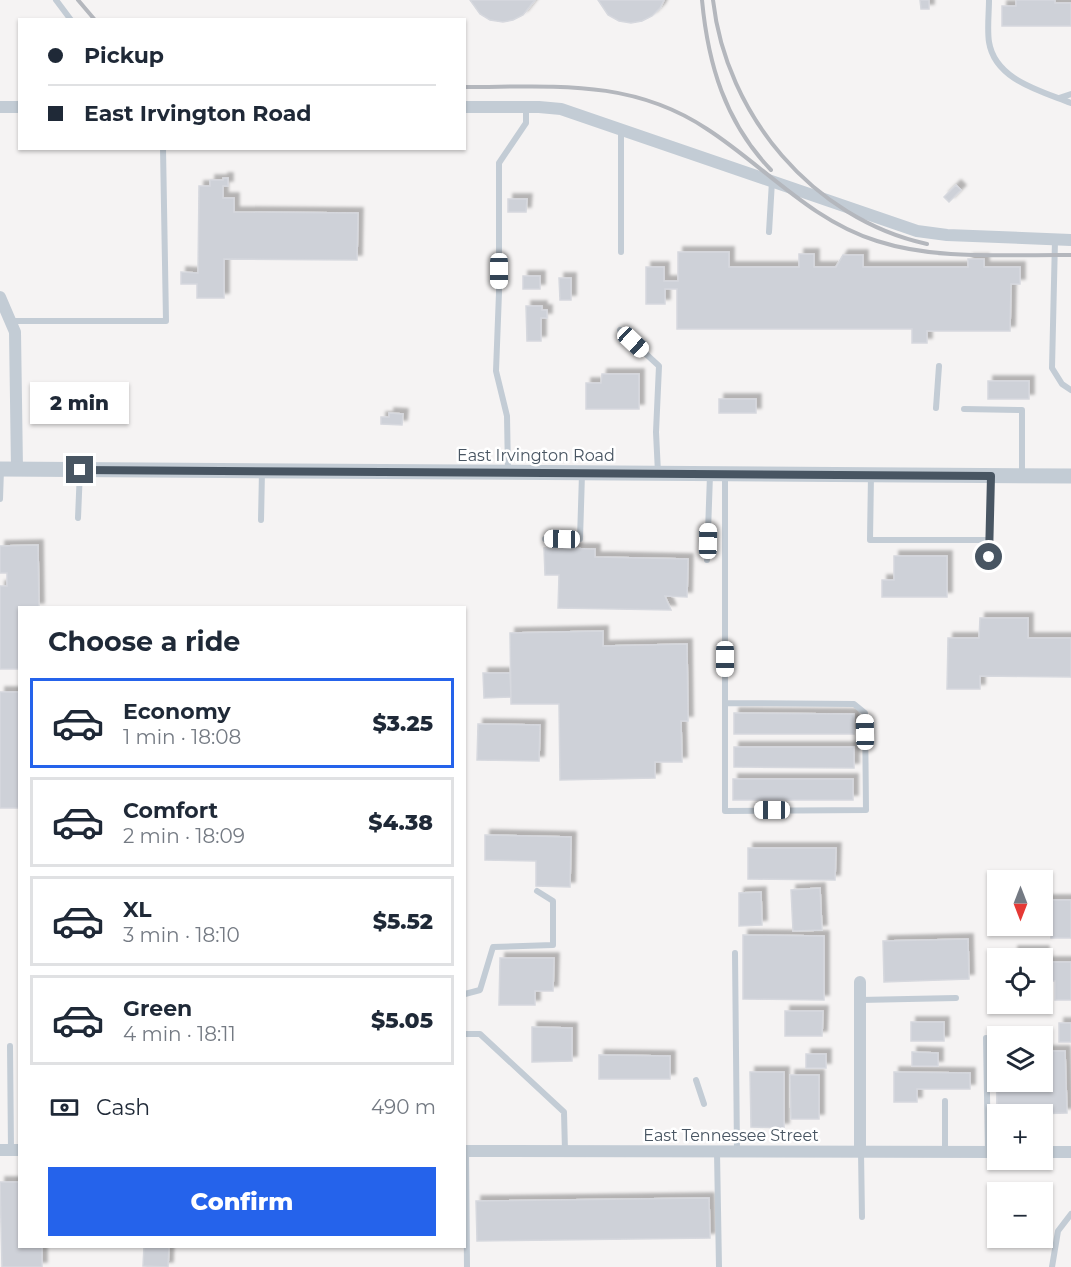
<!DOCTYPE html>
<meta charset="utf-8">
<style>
:root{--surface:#fff;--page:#f6f6f7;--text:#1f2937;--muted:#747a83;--line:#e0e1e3;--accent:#2563eb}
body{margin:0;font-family:Montserrat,sans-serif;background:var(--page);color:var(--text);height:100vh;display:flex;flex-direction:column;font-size:22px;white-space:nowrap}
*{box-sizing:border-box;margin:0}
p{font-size:20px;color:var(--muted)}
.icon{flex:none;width:33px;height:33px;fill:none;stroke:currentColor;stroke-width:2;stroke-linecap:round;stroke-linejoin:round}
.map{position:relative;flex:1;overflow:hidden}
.sheet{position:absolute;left:18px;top:606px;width:448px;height:642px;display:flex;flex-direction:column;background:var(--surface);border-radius:0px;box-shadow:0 2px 4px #0004}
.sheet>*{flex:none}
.top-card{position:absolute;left:18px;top:18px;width:448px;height:132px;border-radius:0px;box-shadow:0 2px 4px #0004;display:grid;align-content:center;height:132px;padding:0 30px;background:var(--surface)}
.needle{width:39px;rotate:180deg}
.controls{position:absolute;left:987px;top:870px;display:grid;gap:12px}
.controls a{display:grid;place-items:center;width:66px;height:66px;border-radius:0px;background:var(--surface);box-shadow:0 2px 4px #0004;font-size:30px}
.end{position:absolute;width:27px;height:27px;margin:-14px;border:8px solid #485562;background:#fff;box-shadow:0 0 0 3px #fff}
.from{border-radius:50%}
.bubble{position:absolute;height:42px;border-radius:0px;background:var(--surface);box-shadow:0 2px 4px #0004;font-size:20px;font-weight:800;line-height:42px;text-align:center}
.car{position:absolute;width:18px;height:36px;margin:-18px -9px;border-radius:8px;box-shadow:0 0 4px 2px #0007;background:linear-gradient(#fff 24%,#345 0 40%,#fff 0 76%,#345 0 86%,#fff 0)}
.top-card b{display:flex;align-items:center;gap:21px;height:57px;font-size:22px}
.top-card b+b{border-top:2px solid var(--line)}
.top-card i{width:15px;height:15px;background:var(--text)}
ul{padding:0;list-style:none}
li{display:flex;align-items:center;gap:18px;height:90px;margin:0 12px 9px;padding:0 18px;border:3px solid var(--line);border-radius:0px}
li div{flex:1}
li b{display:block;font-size:22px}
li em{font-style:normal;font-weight:800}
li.active{border-color:var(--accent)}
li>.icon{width:54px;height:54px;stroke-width:1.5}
h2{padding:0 30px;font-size:27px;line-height:72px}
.pay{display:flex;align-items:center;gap:15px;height:66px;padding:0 30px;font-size:22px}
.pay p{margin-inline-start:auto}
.primary-button{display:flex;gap:12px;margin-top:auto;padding:12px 30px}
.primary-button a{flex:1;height:69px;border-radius:0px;background:var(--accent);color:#fff;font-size:24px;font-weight:800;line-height:69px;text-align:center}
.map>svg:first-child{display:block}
.building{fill:#ced1d8;stroke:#d6d8de;stroke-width:1.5;filter:url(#shadow)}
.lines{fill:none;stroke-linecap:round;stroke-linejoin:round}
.service{stroke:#c3ccd5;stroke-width:6}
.minor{stroke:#c3ccd5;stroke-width:12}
.tertiary{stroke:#c3ccd5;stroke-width:15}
.rail{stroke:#b4b7bd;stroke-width:4}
.route{stroke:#485562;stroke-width:8}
.labels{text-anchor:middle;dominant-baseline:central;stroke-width:5;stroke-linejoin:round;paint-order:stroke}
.street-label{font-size:16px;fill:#485562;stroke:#fff}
</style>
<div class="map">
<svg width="1071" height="1267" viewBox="0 0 1071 1267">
<defs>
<filter id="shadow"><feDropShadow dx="5" dy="-5" stdDeviation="1.5" flood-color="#0004"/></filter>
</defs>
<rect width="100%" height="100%" fill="#f5f3f3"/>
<path class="building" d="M 470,0 L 535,0 L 523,15 L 513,20 L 503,22 L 490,20 L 480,14 Z
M 598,0 L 664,0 L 660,8 L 652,16 L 642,21 L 631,23 L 619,21 L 608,15 Z
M 920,0 L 929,0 L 929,9 L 921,9 Z
M 1016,0 L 1055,0 L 1055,3 L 1071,3 L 1071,26 L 1002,26 L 1002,6 L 1016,6 Z
M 223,178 L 228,178 L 228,186 L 223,186 L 223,198 L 234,198 L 234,212 L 358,213 L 357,260 L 224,259 L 224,298 L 197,298 L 197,284 L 181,284 L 181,272 L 198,273 L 199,186 L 210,186 L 210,180 L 223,180 Z
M 956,185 L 961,190 L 949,202 L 944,197 Z
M 508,199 L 527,199 L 526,212 L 508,212 Z
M 678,252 L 729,252 L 729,267 L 799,267 L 799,254 L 814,254 L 814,267 L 836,267 L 843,255 L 863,255 L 863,267 L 968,267 L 968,259 L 984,259 L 984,267 L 1020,267 L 1020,284 L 1011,284 L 1010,331 L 927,331 L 927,343 L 912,343 L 912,329 L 677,329 L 677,289 L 665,289 L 665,304 L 646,304 L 646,267 L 664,267 L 664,281 L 678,281 Z
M 523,276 L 540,276 L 540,289 L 523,289 Z
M 559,278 L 571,278 L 571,300 L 560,300 Z
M 526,306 L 542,306 L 542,310 L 547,310 L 547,318 L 541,318 L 541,341 L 527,341 Z
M 602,374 L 639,374 L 639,409 L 586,409 L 586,383 L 601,383 Z
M 988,381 L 1029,381 L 1029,399 L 988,399 Z
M 719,399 L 756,399 L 756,413 L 719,413 Z
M 389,413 L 403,414 L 402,425 L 381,424 L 381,417 L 389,417 Z
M 38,545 L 39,608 L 20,608 L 20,669 L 0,669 L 0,586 L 7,586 L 7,573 L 0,573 L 0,546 Z
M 544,548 L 595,549 L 595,557 L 688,559 L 687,597 L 665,596 L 671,610 L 558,608 L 559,575 L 545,575 Z
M 894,556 L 947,556 L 947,597 L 882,597 L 882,580 L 894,580 Z
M 980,618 L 1028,618 L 1028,638 L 1071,638 L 1071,677 L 980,676 L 980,689 L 947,689 L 948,638 L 979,638 Z
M 603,631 L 603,646 L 687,644 L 688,721 L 681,721 L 682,762 L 655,762 L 655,778 L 560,780 L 559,704 L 511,704 L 510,633 Z
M 483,673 L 510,673 L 511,697 L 484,698 Z
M 0,692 L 20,692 L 20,808 L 0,808 Z
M 734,713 L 854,714 L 854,734 L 734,734 Z
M 478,724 L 540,725 L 539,761 L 477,760 Z
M 734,747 L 854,747 L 854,768 L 734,767 Z
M 733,779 L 853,779 L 853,800 L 733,800 Z
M 485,835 L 571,837 L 570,887 L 536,886 L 536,861 L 485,860 Z
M 748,848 L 836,848 L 835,880 L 748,879 Z
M 820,888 L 822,930 L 793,931 L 791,890 Z
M 761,892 L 762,925 L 739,926 L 739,893 Z
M 1045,900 L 1071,900 L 1071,938 L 1051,938 L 1051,919 L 1045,919 Z
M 743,935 L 824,936 L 824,1000 L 743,999 Z
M 968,939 L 969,979 L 884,982 L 883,941 Z
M 1013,951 L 1044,951 L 1044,962 L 1071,962 L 1071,1000 L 1055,1000 L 1055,981 L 1042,981 L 1042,958 L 1013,958 Z
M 500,958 L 554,958 L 553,991 L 535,991 L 535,1005 L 499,1005 Z
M 785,1011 L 823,1011 L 822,1036 L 785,1036 Z
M 911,1022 L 944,1022 L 944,1041 L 911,1041 Z
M 1059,1023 L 1071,1023 L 1071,1042 L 1059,1042 Z
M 532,1027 L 572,1028 L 572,1061 L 532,1062 Z
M 1042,1051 L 1065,1051 L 1067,1113 L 997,1115 L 996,1052 L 998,1082 L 1042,1082 Z
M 912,1052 L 938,1053 L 938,1066 L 912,1066 Z
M 806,1054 L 826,1054 L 826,1068 L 806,1068 Z
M 599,1055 L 670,1056 L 670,1079 L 599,1079 Z
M 750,1072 L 784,1072 L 784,1128 L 751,1127 Z
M 894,1072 L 970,1073 L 970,1089 L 917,1089 L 917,1102 L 894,1102 Z
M 790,1075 L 819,1075 L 819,1119 L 791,1119 Z
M 0,1182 L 20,1182 L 20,1246 L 42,1246 L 42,1267 L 2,1267 Z
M 709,1198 L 710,1238 L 477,1241 L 476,1201 Z
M 144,1246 L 169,1246 L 168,1267 L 143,1266 Z"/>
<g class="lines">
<path class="service" d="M 56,0 L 71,20
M 989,0 C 989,13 987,29 989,42 C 995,80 1041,91 1071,103
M 1059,98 L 1071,94
M 621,130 L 621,252
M 769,232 L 772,181
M 1055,240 L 1052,368 L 1062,384 L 1071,390
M 11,321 L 166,321 L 163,148
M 620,330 L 659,366 L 656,432 L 658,473
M 936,408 L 939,366
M 964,409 L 1022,410 L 1022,475
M 508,472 L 507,416 L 496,371 L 499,293 L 499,163 L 526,123 L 526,107
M 871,475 L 870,540 L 989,540
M 0,499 L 1,470
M 78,518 L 80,470
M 261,520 L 262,471
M 545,539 L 580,539 L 582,474
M 989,557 L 991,476
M 707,560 L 710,475
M 725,703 L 854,704 L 865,713 L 866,810 L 725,811 L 725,475
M 735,953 L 737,1151
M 465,994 L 480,990 L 493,947 L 553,945 L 553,901 L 537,891
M 860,1000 L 956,998
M 465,1034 L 480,1034 L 564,1112 L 565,1151
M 986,1038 L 988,1152
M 10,1046 L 11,1150
M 696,1080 L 704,1104
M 945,1101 L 945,1151
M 466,1151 L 467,1267
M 717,1152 L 719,1267
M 861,1152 L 862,1217
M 1052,1267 L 1058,1231 L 1071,1214"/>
<path class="minor" d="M 0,107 L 20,107
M 465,107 L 539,107 L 561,109 L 917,231 L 947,235 L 1071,240
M 0,297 L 15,332 L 17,469
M 860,982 L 860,1151
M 0,1150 L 20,1150
M 465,1151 L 998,1152
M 1042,1152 L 1071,1152"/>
<path class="tertiary" d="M 0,469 L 1071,476"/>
<path class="rail" d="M 78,0 L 95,20
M 702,0 C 708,64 725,122 771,170
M 713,0 C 726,115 813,219 927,244
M 465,87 C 552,87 631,78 707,129 C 763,165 811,221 877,241 C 939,261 1007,254 1071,255"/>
</g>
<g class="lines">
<path class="route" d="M 80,470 L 991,476 L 989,557"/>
</g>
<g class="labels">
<g class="street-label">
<text x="536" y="455">East Irvington Road</text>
<text x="731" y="1135">East Tennessee Street</text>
</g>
</g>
</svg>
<div class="controls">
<a><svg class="needle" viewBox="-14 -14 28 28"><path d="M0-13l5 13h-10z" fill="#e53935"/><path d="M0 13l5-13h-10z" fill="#747a83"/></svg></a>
<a><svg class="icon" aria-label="locate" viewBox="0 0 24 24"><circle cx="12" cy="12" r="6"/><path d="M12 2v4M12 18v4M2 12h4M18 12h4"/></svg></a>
<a><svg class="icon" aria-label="layers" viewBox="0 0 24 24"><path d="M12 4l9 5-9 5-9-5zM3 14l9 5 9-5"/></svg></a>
<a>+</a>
<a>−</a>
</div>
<i class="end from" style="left:989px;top:557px"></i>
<i class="end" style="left:80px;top:470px"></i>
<div class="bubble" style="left:30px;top:382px;width:99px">2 min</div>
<i class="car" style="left:499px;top:271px;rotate:180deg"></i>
<i class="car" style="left:633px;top:342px;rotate:133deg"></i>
<i class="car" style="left:562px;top:539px;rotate:271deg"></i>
<i class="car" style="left:708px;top:541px;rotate:1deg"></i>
<i class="car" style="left:725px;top:659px;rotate:180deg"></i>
<i class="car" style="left:865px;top:732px;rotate:359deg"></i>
<i class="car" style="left:772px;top:810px;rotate:270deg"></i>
<div class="top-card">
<b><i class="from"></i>Pickup</b>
<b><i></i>East Irvington Road</b>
</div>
<section class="sheet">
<h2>Choose a ride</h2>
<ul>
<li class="active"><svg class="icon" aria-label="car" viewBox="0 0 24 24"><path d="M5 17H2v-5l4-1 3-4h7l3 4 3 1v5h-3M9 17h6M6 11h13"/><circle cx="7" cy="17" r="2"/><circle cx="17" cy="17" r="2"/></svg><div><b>Economy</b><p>1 min · 18:08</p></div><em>$3.25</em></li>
<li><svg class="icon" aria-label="car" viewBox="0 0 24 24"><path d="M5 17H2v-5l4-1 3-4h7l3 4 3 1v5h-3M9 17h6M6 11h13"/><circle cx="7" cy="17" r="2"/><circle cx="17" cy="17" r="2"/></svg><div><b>Comfort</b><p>2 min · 18:09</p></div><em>$4.38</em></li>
<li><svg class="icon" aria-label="car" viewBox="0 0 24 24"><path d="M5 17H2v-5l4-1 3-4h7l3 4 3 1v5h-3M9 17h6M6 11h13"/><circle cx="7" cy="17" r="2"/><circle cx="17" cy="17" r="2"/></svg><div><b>XL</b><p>3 min · 18:10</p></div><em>$5.52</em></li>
<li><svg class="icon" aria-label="car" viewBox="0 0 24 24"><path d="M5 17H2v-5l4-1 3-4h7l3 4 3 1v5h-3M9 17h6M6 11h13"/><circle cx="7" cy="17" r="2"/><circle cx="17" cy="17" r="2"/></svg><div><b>Green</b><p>4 min · 18:11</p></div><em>$5.05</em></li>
</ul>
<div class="pay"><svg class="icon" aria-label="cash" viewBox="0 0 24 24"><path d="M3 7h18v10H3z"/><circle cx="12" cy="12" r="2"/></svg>Cash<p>490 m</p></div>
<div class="primary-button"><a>Confirm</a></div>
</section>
</div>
